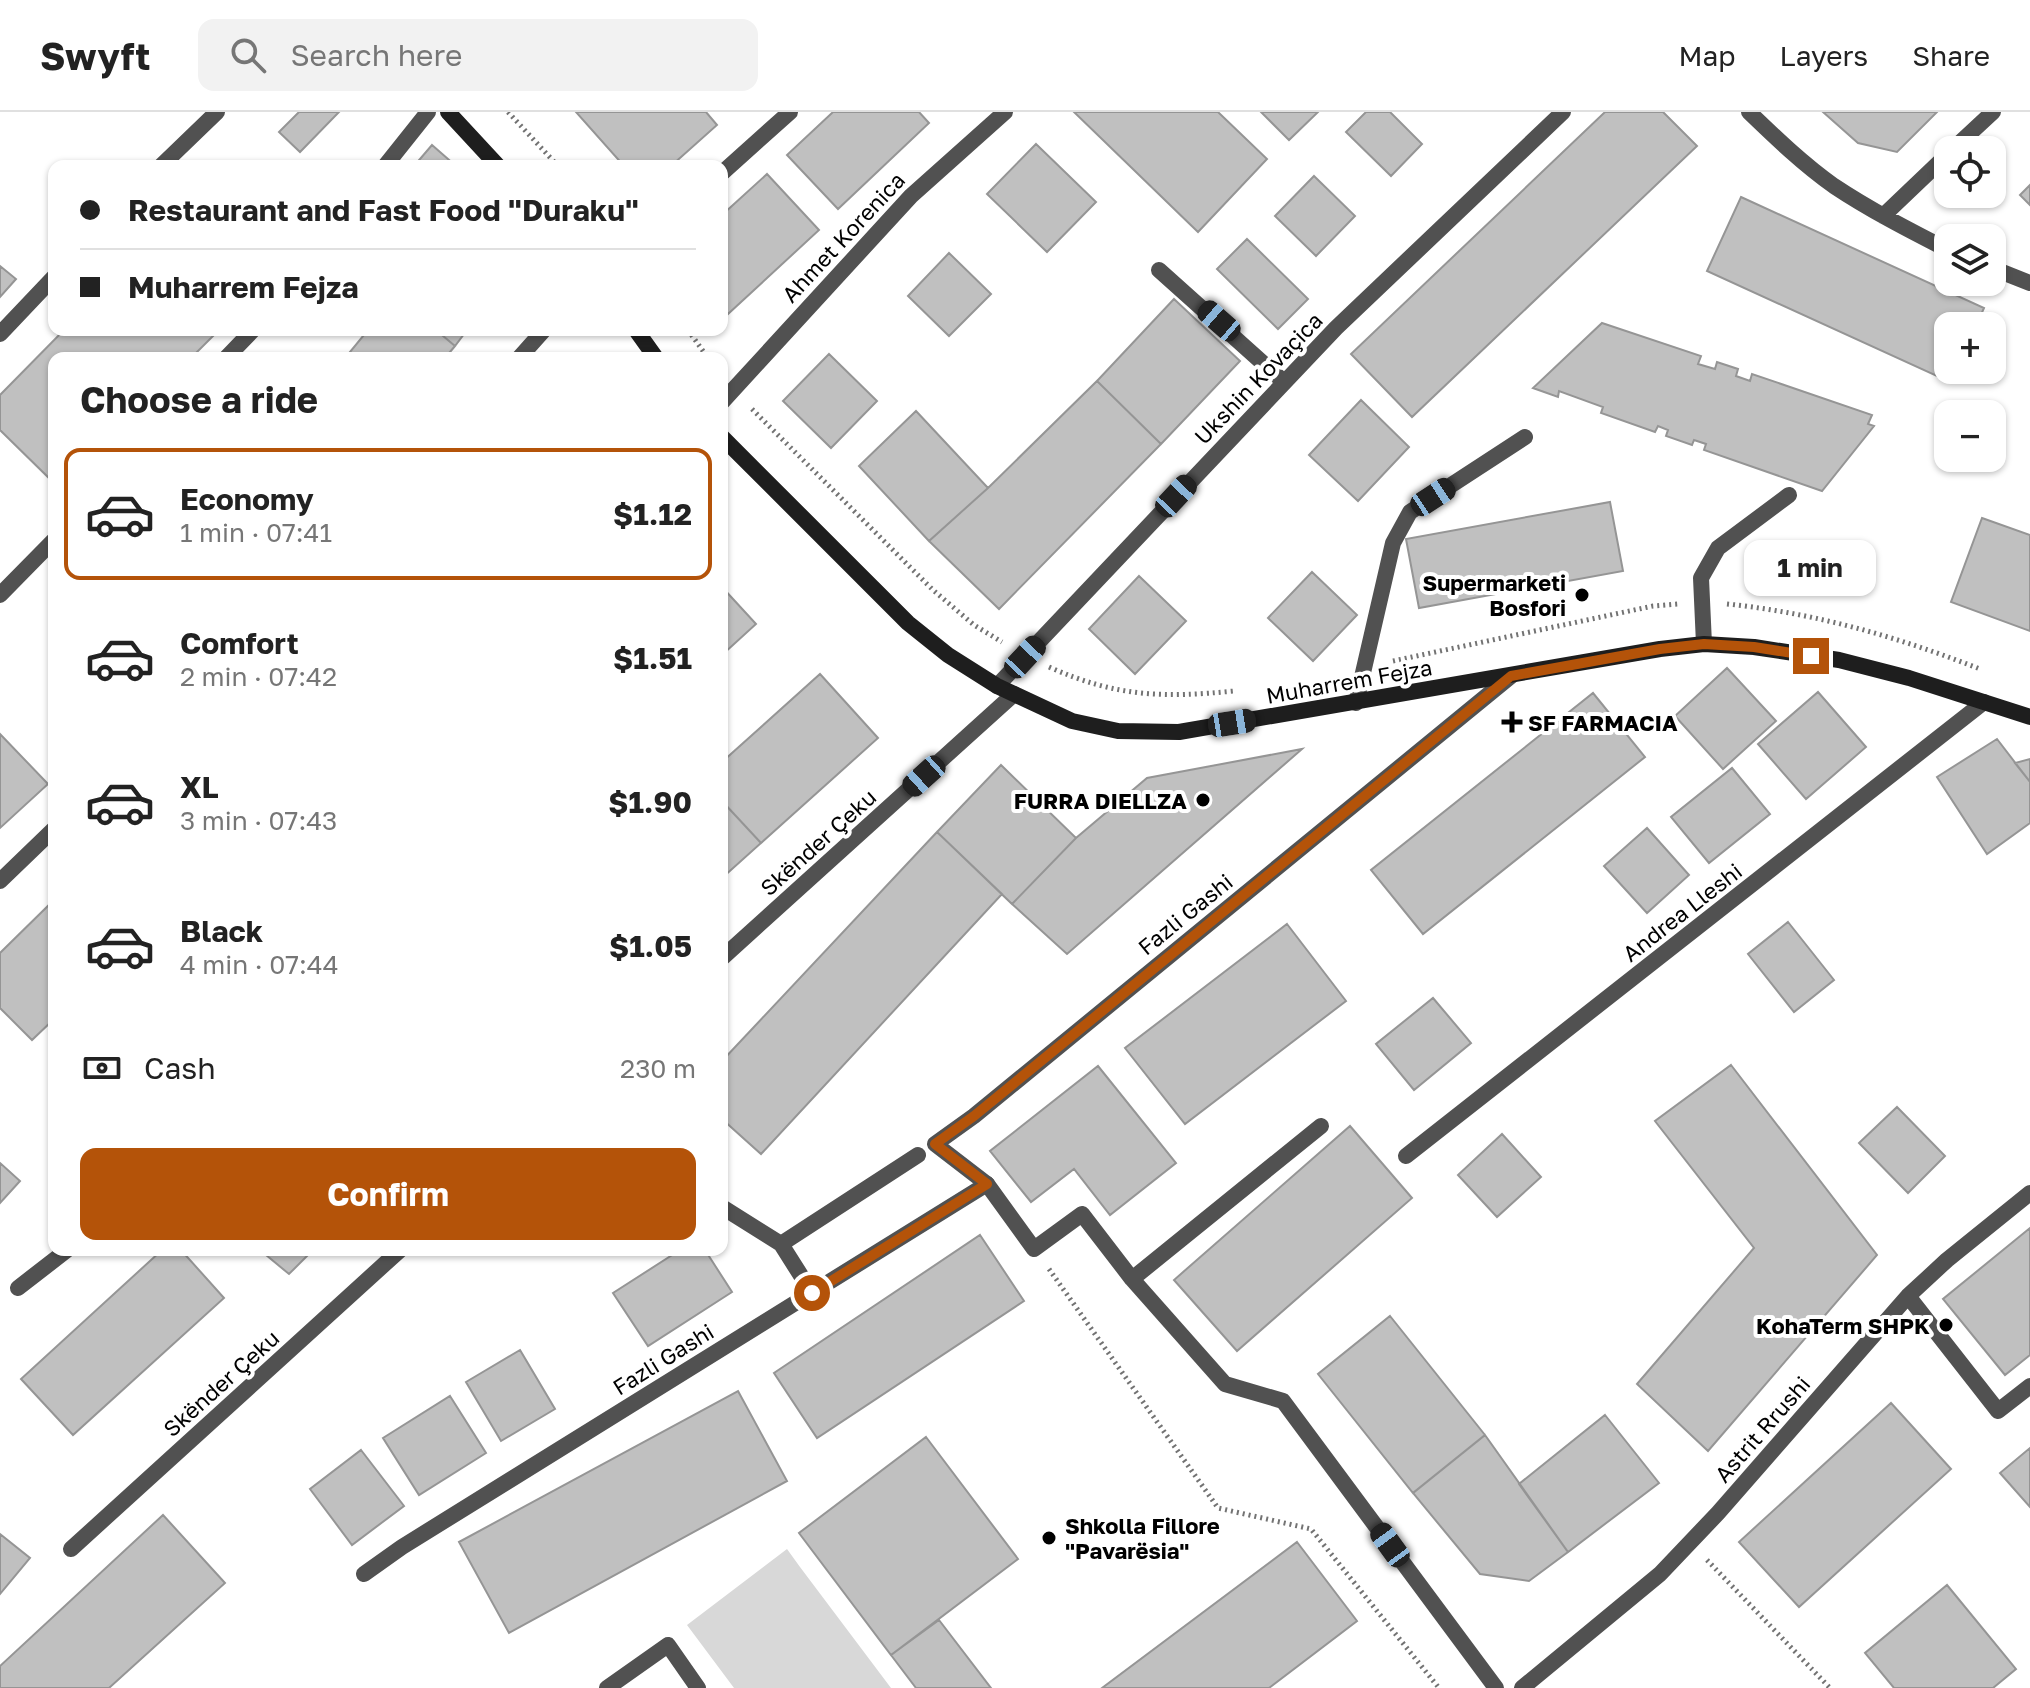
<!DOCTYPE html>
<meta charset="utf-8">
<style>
:root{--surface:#fff;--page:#f2f2f2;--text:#222;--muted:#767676;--line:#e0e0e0;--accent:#b45309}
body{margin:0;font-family:"Golos Text",sans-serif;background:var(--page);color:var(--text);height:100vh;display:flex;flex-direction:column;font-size:30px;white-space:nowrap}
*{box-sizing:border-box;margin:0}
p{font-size:26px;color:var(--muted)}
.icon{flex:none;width:44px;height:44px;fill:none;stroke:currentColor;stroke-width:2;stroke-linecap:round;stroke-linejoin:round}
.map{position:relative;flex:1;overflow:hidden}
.side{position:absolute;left:48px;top:240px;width:680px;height:904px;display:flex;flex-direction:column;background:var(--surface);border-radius:16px;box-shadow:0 2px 6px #0004}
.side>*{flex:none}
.hud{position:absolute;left:48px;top:48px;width:680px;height:176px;border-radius:16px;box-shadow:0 2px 6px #0004;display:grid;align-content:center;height:176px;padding:0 32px;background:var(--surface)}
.tools{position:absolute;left:1934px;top:24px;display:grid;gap:16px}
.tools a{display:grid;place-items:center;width:72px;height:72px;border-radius:16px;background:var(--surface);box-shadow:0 2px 6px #0004;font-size:40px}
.end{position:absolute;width:36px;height:36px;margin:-18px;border:10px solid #b45309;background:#fff;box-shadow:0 0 0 4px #fff}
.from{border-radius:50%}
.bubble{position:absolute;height:56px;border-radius:16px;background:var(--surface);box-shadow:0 2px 6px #0004;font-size:26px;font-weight:700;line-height:56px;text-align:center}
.car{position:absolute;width:24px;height:48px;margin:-24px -12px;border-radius:10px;box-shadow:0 0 6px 2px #0007;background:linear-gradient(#222 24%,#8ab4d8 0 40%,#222 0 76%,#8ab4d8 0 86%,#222 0)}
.hud b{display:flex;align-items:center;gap:28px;height:76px;font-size:30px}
.hud b+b{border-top:2px solid var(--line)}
.hud i{width:20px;height:20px;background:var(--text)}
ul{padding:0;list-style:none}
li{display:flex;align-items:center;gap:24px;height:132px;margin:0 16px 12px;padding:0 16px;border:4px solid transparent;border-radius:16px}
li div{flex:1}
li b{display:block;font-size:30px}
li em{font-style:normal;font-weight:700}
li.selected{border-color:var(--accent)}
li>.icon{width:72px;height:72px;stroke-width:1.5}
h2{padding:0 32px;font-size:36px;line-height:96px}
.pay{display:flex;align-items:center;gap:20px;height:88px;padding:0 32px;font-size:30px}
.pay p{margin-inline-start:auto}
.action{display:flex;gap:16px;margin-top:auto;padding:16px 32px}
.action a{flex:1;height:92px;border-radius:16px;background:var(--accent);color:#fff;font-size:32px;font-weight:700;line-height:92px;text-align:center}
header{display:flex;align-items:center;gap:48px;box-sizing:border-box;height:112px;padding:0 40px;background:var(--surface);border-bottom:2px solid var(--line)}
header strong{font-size:38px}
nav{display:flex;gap:44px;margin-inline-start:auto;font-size:28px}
.search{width:560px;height:72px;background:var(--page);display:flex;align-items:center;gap:20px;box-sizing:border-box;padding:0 28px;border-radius:16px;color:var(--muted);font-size:30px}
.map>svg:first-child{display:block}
.green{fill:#d8d8d8}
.building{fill:#c0c0c0;stroke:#959595;stroke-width:2}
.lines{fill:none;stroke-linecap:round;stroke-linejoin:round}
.path{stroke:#737373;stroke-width:5;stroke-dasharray:2 4;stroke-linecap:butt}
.lane{stroke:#515151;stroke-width:16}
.street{stroke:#515151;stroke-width:16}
.secondary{stroke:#1e1e1e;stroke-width:16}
.route{stroke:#b45309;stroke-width:10}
.poi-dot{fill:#000;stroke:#fff;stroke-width:3}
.labels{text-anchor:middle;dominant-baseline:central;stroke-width:8;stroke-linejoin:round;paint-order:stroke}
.street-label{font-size:22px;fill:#000;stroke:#fff}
.poi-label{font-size:22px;font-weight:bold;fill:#000;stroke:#fff;text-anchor:end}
</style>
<header>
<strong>Swyft</strong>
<div class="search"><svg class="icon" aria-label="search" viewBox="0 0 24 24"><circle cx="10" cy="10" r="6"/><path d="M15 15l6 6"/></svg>Search here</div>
<nav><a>Map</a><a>Layers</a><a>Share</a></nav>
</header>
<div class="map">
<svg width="2030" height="1576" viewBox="0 0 2030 1576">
<rect width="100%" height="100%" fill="#fff"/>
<path class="green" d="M 787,1437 L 800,1455 L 891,1576 L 734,1576 L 687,1513 Z"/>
<path class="building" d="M 299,0 L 339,0 L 300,40 L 279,20 Z
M 576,0 L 706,0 L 717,13 L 671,54 L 624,54 Z
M 833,0 L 919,0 L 929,11 L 838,97 L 787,43 Z
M 1074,0 L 1218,0 L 1267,47 L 1198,120 Z
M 1261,0 L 1318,0 L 1289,28 Z
M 1366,0 L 1390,0 L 1422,32 L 1391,64 L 1346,20 Z
M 1605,0 L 1663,0 L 1697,34 L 1412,305 L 1351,242 Z
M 1823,0 L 1937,0 L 1897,40 L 1858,31 Z
M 1036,32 L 1096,90 L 1047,140 L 987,82 Z
M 432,33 L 456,54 L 414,54 Z
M 767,62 L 819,118 L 728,202 L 722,195 L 722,103 Z
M 1314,64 L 1355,104 L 1316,144 L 1275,104 Z
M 2030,73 L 2030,93 L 2020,83 Z
M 1741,85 L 1984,196 L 1976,214 L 1948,214 L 1948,258 L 1955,258 L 1950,270 L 1707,159 Z
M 1247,127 L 1308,187 L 1278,217 L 1217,157 Z
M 949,141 L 991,182 L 949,224 L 908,184 Z
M 0,154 L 16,167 L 0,185 Z
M 1174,187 L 1240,249 L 1161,332 L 1097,269 Z
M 1602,211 L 1701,244 L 1698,252 L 1715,257 L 1717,250 L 1738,257 L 1736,264 L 1750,269 L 1752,262 L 1872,303 L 1868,312 L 1874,314 L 1822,379 L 1704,338 L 1706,332 L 1694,328 L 1692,333 L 1666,324 L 1668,318 L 1658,314 L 1655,320 L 1601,301 L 1603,295 L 1559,279 L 1558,285 L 1533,276 Z
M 64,218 L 219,218 L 191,246 L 54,246 L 54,371 L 0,318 L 0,283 Z
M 368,218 L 436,218 L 455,234 L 445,246 L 345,246 Z
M 436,218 L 467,218 L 455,234 Z
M 829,242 L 877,289 L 831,336 L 783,289 Z
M 1097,269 L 1161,332 L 999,497 L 929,429 L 988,376 Z
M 1361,288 L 1409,335 L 1358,389 L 1309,343 Z
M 916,299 L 988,376 L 929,429 L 859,354 Z
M 1610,390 L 1623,459 L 1419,496 L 1406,427 Z
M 1982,406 L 2030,423 L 2030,519 L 1951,490 Z
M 1312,460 L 1357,503 L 1313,549 L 1268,506 Z
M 1139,464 L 1186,509 L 1135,562 L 1089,517 Z
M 722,475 L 756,512 L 722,543 Z
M 1727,556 L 1776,609 L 1723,657 L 1675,604 Z
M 820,562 L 878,626 L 761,731 L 722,689 L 722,650 Z
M 1818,580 L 1866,635 L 1806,687 L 1758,632 Z
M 1593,581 L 1645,645 L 1423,822 L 1371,758 Z
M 0,622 L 48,672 L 0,716 Z
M 1997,627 L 2030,670 L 2030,711 L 1987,742 L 1937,665 Z
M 1302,637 L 1067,842 L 1012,792 L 1076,726 L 1147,666 Z
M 2030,647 L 2030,670 L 2015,651 Z
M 1001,653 L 1076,726 L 1012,792 L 937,720 Z
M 1732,656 L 1770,702 L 1709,751 L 1671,705 Z
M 722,689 L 761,731 L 722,766 Z
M 1647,716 L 1689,763 L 1647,801 L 1604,754 Z
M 937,720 L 1002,782 L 761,1042 L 722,1007 L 722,949 Z
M 54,788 L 54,907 L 32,928 L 0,896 L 0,841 Z
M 1788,810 L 1834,868 L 1794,900 L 1748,842 Z
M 1287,812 L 1346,889 L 1185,1012 L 1125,936 Z
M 1433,886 L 1471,931 L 1414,978 L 1376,932 Z
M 1731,953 L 1877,1143 L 1708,1339 L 1637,1272 L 1754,1136 L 1655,1009 Z
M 1098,954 L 1176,1051 L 1110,1103 L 1074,1057 L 1031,1090 L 990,1039 Z
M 1897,995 L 1945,1044 L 1908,1081 L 1859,1031 Z
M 1350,1014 L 1412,1086 L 1237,1239 L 1174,1168 Z
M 1502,1022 L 1541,1065 L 1497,1105 L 1458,1063 Z
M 0,1051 L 20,1069 L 0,1091 Z
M 2030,1116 L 2030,1243 L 2005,1263 L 1943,1187 Z
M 980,1123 L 1024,1189 L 817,1326 L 774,1261 Z
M 162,1138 L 181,1138 L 224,1186 L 73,1323 L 21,1267 Z
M 260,1138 L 313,1138 L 289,1162 Z
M 680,1138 L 705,1138 L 732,1180 L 648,1234 L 613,1181 Z
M 1390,1204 L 1485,1323 L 1413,1381 L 1318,1262 Z
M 520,1238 L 555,1297 L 501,1329 L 466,1270 Z
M 738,1279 L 787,1369 L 509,1521 L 459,1430 Z
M 450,1284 L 486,1341 L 419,1383 L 383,1326 Z
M 1891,1291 L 1951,1357 L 1799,1495 L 1739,1430 Z
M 1605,1303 L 1659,1371 L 1568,1440 L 1519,1372 Z
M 1485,1323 L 1568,1440 L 1529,1469 L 1480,1462 L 1413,1381 Z
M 926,1325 L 1018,1447 L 891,1543 L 799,1421 Z
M 2030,1336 L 2030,1395 L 2000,1361 Z
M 361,1338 L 404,1394 L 352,1433 L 310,1377 Z
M 163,1403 L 225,1471 L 109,1576 L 0,1576 L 0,1554 Z
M 0,1422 L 30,1446 L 0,1482 Z
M 1297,1430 L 1357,1509 L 1269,1576 L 1102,1576 Z
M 1947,1473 L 2016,1557 L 1993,1576 L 1894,1576 L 1865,1541 Z
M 939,1508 L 991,1576 L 916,1576 L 891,1543 Z"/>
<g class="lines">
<path class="path" d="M 508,0 L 558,54
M 688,218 L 708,246
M 752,297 L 933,478 L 974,513 L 1002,530
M 1727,492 C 1815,501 1898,525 1980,557
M 1393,549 L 1653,494 L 1678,492
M 1049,555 C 1117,585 1162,586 1234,579
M 1049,1157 L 1218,1396 L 1311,1417 L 1439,1576
M 1707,1448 L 1830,1576"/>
<path class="lane" d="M 385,54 L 428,0
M 1159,158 L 1284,270
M 226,246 L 253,218
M 0,483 L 54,428
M 1704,532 L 1701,466 L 1718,436 L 1789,383
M 987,1072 L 1034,1137 L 1082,1102 L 1132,1167 L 1225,1272 L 1283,1289 L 1496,1576
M 722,1095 L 781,1132
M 1132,1167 L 1321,1014
M 812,1181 L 781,1132 L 918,1043
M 607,1576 L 668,1533 L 698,1576"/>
<path class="street" d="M 1749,0 C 1776,26 1803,52 1834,74 C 1870,98 1909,118 1948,138
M 1952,38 L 1993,0
M 161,54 L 217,0
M 722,61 L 790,0
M 1883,104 L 1948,42
M 1992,156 L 2030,171
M 0,222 L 54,165
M 519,246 L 544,218
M 722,290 L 911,84 L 1005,0
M 997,574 L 1336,216 L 1563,0
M 1356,591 L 1393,431 L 1410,400 L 1525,325
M 0,769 L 54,717
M 722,846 L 1014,582
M 1406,1044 L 1984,590
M 18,1176 L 67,1138
M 1908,1184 L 1998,1299 L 2030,1274
M 71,1437 L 400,1138
M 364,1462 L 402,1435 L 987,1072 L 935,1032 L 974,1004 L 1511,564
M 1522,1576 L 1660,1462 L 1718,1401 L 1908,1184 L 1947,1148 L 2030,1081"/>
<path class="secondary" d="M 448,0 L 498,54
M 636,218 L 656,246
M 722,325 L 908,511 L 948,543 L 997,574 L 1072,609 L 1118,619 L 1179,620 L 1660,537 L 1704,532 L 1754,535 L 1839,548 L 1909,566 L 2030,605"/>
</g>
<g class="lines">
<path class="route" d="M 812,1181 L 987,1072 L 935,1032 L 974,1004 L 1511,564 L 1660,537 L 1704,532 L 1754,535 L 1811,544"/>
</g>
<g class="poi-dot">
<circle cx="1582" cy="483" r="8"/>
<path d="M1508 598h8v8h8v8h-8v8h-8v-8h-8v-8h8z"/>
<circle cx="1203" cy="688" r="8"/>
<circle cx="1946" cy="1213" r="8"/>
<circle cx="1049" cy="1426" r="8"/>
</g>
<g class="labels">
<g class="street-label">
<text transform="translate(843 125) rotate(-47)">Ahmet Korenica</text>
<text transform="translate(1258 266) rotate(-46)">Ukshin Kovaçica</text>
<text transform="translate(1349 569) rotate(-10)">Muharrem Fejza</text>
<text transform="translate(818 730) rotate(-42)">Skënder Çeku</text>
<text transform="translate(1682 800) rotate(-38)">Andrea Lleshi</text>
<text transform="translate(1185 802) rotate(-39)">Fazli Gashi</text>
<text transform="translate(663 1247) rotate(-32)">Fazli Gashi</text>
<text transform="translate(221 1271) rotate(-42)">Skënder Çeku</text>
<text transform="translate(1762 1317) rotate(-49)">Astrit Rrushi</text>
</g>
<g class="poi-label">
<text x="1566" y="470">Supermarketi<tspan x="1566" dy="25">Bosfori</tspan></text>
<text x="1528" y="610" text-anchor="start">SF FARMACIA</text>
<text x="1187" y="688">FURRA DIELLZA</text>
<text x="1930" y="1213">KohaTerm SHPK</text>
<text x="1065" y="1413" text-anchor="start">Shkolla Fillore<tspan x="1065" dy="25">"Pavarësia"</tspan></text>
</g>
</g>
</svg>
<div class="tools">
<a><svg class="icon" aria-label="locate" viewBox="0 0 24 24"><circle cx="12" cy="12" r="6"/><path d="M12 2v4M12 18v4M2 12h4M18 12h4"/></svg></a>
<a><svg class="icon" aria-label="layers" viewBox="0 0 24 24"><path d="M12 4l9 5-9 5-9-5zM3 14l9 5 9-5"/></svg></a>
<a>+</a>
<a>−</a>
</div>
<i class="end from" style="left:812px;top:1181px"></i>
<i class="end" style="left:1811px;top:544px"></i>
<div class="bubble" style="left:1744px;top:428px;width:132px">1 min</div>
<i class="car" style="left:1219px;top:209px;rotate:311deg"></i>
<i class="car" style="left:1176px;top:384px;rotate:43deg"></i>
<i class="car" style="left:1433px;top:385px;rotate:57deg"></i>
<i class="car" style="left:1025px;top:545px;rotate:43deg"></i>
<i class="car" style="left:1232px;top:611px;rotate:81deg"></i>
<i class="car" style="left:924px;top:664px;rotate:228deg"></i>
<i class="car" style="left:1390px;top:1433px;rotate:324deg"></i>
<div class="hud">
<b><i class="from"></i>Restaurant and Fast Food &quot;Duraku&quot;</b>
<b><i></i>Muharrem Fejza</b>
</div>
<section class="side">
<h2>Choose a ride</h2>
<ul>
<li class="selected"><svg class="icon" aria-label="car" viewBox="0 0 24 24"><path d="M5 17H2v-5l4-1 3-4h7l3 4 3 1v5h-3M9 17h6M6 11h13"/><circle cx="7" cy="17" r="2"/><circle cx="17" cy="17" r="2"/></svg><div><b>Economy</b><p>1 min · 07:41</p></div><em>$1.12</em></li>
<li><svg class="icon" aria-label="car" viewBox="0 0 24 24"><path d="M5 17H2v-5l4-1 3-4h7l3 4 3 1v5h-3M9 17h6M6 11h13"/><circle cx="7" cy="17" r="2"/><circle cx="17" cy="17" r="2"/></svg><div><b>Comfort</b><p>2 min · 07:42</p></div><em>$1.51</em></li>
<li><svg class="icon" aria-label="car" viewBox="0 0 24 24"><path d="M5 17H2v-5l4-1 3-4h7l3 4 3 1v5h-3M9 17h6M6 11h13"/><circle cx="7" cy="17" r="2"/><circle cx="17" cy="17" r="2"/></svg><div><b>XL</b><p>3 min · 07:43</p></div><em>$1.90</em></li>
<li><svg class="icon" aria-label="car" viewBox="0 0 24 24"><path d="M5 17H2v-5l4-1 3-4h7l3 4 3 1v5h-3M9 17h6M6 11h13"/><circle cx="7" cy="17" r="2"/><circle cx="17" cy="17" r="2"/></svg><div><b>Black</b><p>4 min · 07:44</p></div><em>$1.05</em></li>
</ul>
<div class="pay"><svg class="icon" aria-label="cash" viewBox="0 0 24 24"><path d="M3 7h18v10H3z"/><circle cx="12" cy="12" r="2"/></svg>Cash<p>230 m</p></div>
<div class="action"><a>Confirm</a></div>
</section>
</div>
